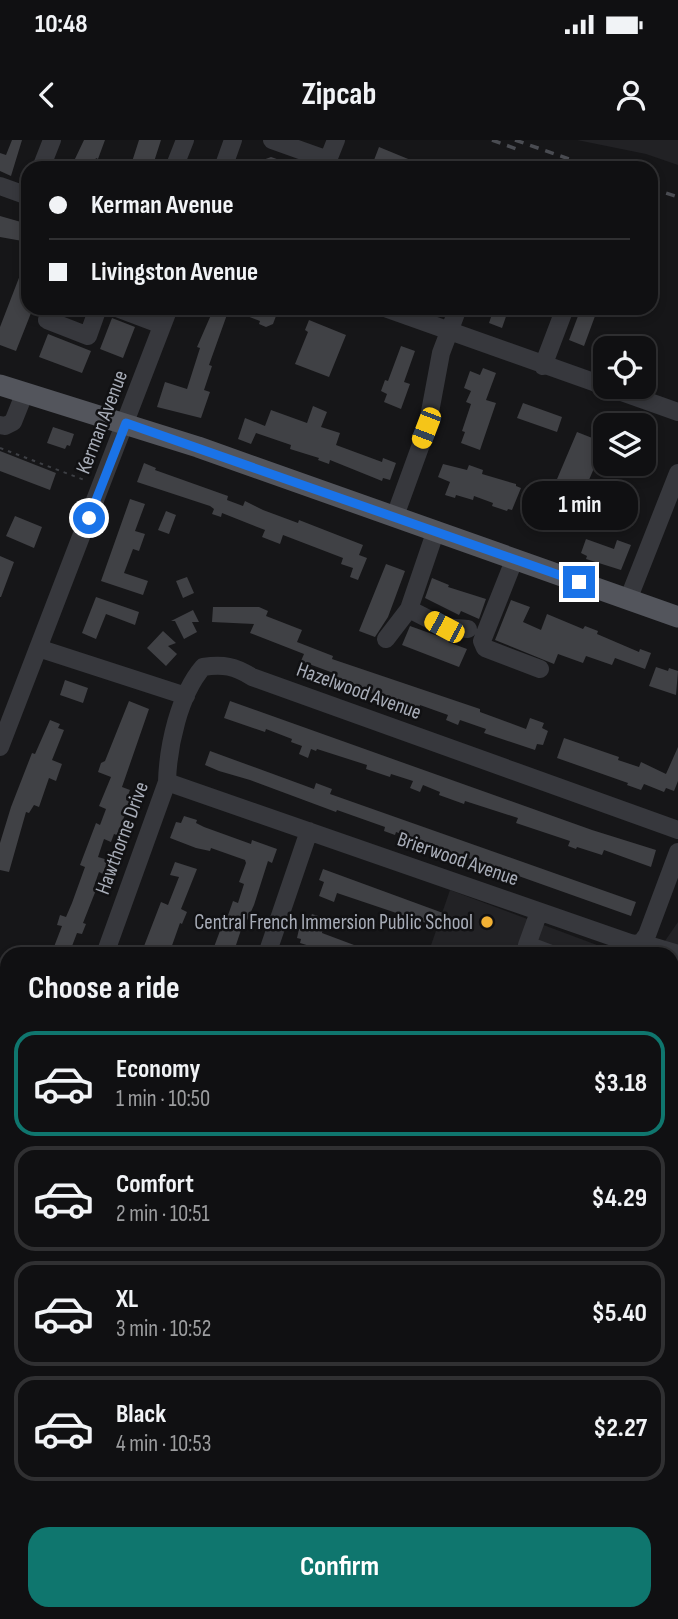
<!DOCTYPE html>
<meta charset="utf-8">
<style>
:root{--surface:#101012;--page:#19191b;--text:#f1f3f6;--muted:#9c9d9f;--line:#303032;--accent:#0f766e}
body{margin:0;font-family:"Sofia Sans Condensed",sans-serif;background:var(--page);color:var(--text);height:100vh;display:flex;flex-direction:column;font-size:26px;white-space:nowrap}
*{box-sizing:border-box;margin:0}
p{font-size:23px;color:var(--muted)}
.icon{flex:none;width:38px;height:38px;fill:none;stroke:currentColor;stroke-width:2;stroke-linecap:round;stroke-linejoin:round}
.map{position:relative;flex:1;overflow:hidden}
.details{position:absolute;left:0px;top:807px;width:679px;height:674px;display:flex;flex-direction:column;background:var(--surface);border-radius:21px 21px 0 0;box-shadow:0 4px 10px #0003,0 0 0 2px var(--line)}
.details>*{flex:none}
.top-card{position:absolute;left:21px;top:21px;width:637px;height:154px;border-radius:21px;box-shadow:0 4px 10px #0003,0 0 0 2px var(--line);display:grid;align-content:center;height:154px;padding:0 28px;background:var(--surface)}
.buttons{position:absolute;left:593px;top:196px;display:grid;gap:14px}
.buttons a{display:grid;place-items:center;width:63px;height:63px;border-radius:14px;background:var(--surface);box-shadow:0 4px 10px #0003,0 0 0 2px var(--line);font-size:35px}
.end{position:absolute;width:32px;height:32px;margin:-16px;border:9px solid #1a73e8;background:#fff;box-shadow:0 0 0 4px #fff}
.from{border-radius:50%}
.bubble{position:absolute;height:49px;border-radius:21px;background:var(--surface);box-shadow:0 4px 10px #0003,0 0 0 2px var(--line);font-size:23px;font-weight:700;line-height:49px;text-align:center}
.car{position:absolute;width:21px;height:42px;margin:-21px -10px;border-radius:9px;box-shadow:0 0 5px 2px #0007;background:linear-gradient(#f5c518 24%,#345 0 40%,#f5c518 0 76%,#345 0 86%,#f5c518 0)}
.top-card b{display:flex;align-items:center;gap:24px;height:66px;font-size:26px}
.top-card b+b{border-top:2px solid var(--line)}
.top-card i{width:18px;height:18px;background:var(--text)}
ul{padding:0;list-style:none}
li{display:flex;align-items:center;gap:21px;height:105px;margin:0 14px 10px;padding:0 14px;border:4px solid var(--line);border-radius:21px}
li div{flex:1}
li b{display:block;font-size:26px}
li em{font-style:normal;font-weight:700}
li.active{border-color:var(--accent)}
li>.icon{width:63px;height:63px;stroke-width:1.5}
h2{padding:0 28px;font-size:32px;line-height:84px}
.primary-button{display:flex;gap:14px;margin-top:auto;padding:14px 28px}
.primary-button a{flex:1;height:80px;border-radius:21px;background:var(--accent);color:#fff;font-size:28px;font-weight:700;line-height:80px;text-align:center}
.status{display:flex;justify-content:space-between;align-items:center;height:49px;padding:0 35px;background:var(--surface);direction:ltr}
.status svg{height:19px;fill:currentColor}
header{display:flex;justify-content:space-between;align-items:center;height:91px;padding:0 28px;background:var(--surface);font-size:32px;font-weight:700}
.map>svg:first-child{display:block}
.built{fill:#222225}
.green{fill:#1e261f}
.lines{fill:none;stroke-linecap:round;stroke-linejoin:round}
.stream{stroke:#2c353c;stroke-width:3.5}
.building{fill:#404145}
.path{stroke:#3d3f44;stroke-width:2;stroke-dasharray:3.5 5;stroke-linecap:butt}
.minor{stroke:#37383d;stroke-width:18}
.major{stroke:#53555c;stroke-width:21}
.rail{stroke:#4a4c52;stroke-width:3.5;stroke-dasharray:9 7;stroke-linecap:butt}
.route{stroke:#1a73e8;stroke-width:9}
.poi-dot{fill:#f2b134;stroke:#111113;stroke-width:2.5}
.labels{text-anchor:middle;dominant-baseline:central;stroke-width:5;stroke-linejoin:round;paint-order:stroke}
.street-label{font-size:21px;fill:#a8adb8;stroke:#111113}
.poi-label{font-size:21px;fill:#a8adb8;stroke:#111113;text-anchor:end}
</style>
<div class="status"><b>10:48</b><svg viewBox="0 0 49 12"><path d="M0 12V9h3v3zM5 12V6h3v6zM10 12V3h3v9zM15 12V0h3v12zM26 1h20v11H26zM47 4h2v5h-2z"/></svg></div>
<header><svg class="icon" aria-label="back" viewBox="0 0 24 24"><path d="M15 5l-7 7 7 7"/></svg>Zipcab<svg class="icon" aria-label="person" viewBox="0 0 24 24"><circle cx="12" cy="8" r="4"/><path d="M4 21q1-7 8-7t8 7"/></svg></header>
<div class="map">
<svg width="678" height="1479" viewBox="0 0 678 1479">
<rect width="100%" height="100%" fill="#161618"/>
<path class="built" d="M 577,0 L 678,0 L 678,25 L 646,14 Z
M 450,750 L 621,814 L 428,814 Z
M 678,782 L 678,957 L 672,955 L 672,814 L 656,814 Z"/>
<path class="green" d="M 672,955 L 678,957 L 678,1076 L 672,1075 Z
M 0,1111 L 7,1112 L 7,1474 L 672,1474 L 672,1227 L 678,1227 L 678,1479 L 0,1479 Z"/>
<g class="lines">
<path class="stream" d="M 342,1479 L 343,1474"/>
</g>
<path class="building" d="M 12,0 L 22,0 L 11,36 L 0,31 L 0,13 L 6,15 Z
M 84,0 L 105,0 L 98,19 L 96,18 L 92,28 L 74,21 Z
M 139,0 L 161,0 L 152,28 L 130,28 Z
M 379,7 L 413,21 L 410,28 L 371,28 Z
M 271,17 L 297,26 L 297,28 L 261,28 L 263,20 Z
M 0,76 L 28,84 L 28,102 L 0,97 Z
M 27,117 L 28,168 L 33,168 L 16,211 L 0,205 L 0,187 Z
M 214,168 L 279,168 L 273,184 L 266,187 L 259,184 L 260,181 L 229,169 L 209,225 L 212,226 L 204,250 L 210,252 L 201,278 L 157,267 L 165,242 L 187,249 L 200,208 L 197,207 Z
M 494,168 L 509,168 L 502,188 L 489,183 Z
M 581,168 L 598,168 L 584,206 L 569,200 Z
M 112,178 L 135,187 L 123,218 L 100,209 Z
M 309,180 L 346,195 L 329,237 L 295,224 L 308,192 L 305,190 Z
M 48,194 L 91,211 L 82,233 L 39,217 Z
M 401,206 L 415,211 L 404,242 L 410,244 L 401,269 L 384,262 L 387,254 L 381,251 L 385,240 L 388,241 Z
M 483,228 L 496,233 L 486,260 L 496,263 L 480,310 L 461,303 L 465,292 L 462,291 L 471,264 L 466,262 L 471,251 L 464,248 L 470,231 L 480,235 Z
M 523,263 L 562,277 L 557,292 L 517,278 Z
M 313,266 L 327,272 L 321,287 L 340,293 L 336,305 L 382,322 L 383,318 L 396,323 L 390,340 L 383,338 L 382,341 L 330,320 L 329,324 L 318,320 L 319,318 L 290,309 L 291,305 L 256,293 L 251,304 L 238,299 L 245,278 L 265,286 L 271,270 L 307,283 Z
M 53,287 L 74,294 L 70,306 L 67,305 L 65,309 L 47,303 Z
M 577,292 L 605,303 L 572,379 L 546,365 Z
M 0,311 L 56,333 L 50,350 L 0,331 Z
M 144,323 L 156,328 L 155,330 L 228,356 L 227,360 L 243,366 L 245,361 L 263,370 L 298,383 L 299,380 L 363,405 L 359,415 L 367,418 L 358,440 L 350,437 L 353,428 L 341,424 L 343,418 L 283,395 L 280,404 L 262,397 L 265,390 L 222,373 L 221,377 L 212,374 L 214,369 L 210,366 L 137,342 Z
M 443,324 L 467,330 L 469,325 L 483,330 L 482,334 L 516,344 L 516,346 L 521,348 L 512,370 L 508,369 L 507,371 L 492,366 L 493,363 L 474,356 L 473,360 L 456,355 L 455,358 L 445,355 L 450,342 L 438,337 Z
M 130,359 L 145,364 L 135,391 L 145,394 L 139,411 L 133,409 L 124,433 L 148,441 L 143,455 L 101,441 Z
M 166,371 L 176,375 L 169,394 L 158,390 Z
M 15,376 L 42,387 L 34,408 L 6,396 Z
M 586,399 L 614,409 L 617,400 L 631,405 L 621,430 L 586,419 L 587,416 L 581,413 Z
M 0,416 L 14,422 L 1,457 L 0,457 Z
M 386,424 L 405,431 L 388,477 L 375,497 L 359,491 Z
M 187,437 L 194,453 L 183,458 L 176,441 Z
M 432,438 L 449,445 L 448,447 L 486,459 L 479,479 L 461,471 L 459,475 L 425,458 Z
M 96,457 L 139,472 L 135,485 L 106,474 L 96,499 L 82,493 Z
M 511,460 L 530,467 L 523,482 L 541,490 L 547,474 L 583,489 L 585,486 L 598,491 L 597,494 L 639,512 L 640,509 L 651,513 L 645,529 L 615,518 L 612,525 L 586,516 L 583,523 L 558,514 L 554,524 L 495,500 Z
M 213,467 L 259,467 L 268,471 L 266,476 L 302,490 L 297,502 L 333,516 L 332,519 L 480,569 L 480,572 L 526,589 L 530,578 L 544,583 L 542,588 L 548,591 L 543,605 L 537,604 L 535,610 L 484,593 L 486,589 L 460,580 L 458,585 L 446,580 L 448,575 L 420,565 L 419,568 L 408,564 L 385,555 L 385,557 L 371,553 L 372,550 L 334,538 L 336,534 L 301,521 L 304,514 L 250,493 L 254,484 L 212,482 Z
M 193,470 L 199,482 L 192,482 L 197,492 L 184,499 L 175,481 L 171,481 Z
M 410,486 L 449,500 L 448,502 L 467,509 L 459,527 L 402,505 Z
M 163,491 L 176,503 L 168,506 L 177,514 L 166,526 L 147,508 Z
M 656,527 L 668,531 L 669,528 L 678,531 L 676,555 L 649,546 Z
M 65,540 L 88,548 L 83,563 L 60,555 Z
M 129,561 L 149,569 L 122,647 L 130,650 L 126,660 L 130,662 L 117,695 L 114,694 L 111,702 L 104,699 L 98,717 L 108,720 L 103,734 L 99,732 L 93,749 L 96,750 L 83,783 L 86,784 L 82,794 L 77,793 L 69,814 L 57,814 L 52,812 L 62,786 L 57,785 L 60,775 L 66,777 L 72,763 L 85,727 L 80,725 L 96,683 L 100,685 L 106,669 L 99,666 L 111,637 L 98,632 L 101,623 L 105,621 Z
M 230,561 L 592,690 L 656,710 L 651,727 L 604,710 L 602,715 L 577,707 L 576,709 L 568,706 L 570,701 L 516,683 L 518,678 L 465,661 L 464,664 L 439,655 L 440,652 L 423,645 L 420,652 L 410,648 L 413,641 L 391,634 L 390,637 L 366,629 L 367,625 L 317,609 L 316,611 L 311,609 L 308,618 L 299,614 L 302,606 L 291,602 L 292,599 L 266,589 L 265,592 L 224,578 Z
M 50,580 L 60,584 L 58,588 L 64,590 L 52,620 L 62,624 L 56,641 L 49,638 L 39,667 L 34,665 L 29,673 L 26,672 L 9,732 L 0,730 L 0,703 L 11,667 L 32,613 L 35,614 Z
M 564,598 L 619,617 L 618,620 L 639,627 L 641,622 L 666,634 L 678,607 L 678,641 L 674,651 L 666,648 L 664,652 L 644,644 L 641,650 L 627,645 L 628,643 L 557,618 Z
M 210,611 L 314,649 L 316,643 L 332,649 L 330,654 L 636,762 L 631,776 L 448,711 L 419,703 L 420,701 L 396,692 L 395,695 L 384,691 L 385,687 L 337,670 L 336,672 L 250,640 L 219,631 L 205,625 Z
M 184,676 L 197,680 L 196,683 L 204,687 L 251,704 L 252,700 L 277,709 L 272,723 L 268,721 L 254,765 L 245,785 L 243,784 L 233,814 L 215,814 L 217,808 L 214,807 L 224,780 L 226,781 L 233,761 L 238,763 L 244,744 L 239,742 L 246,723 L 245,720 L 211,708 L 210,711 L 196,708 L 170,698 L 176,682 L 181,683 Z
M 175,722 L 197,729 L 181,769 L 187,772 L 182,784 L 180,783 L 169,814 L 141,814 L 161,762 L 168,765 L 179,737 L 170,735 Z
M 323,729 L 443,773 L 438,787 L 337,753 L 334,762 L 319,756 L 324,742 L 319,740 Z
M 312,774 L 324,778 L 322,793 L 378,814 L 336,814 L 300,803 L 301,799 L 297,798 L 299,789 L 304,790 Z"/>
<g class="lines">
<path class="path" d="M 0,308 L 87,341"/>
<path class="minor" d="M 272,0 L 328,20 L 336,0
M 41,28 L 52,0
M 174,28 L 185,0
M 223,28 L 233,0
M 0,46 L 28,56
M 52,168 L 47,180 L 88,196 L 98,168
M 117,168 L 162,185
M 385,168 L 678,272
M 543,226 L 565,168
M 0,285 L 5,286 L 13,282 L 25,252
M 395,376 L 427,288 L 441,213 L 458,168
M 515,418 L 482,501 L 485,508 L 540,529
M 628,460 L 678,333
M 409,469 L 444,487 L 468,489
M 386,499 L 409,469 L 436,390
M 38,508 L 186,556
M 0,607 L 169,168
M 167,642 L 633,804 L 641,803 L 647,795 L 678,712
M 539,772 L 527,805 L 551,814
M 641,803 L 678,814
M 105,814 L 167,642 C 168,606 179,555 203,527 C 223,524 235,526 252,537 L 678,690
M 267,814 L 309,691
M 672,857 L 674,858 L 678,848
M 672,946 L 678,948"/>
<path class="major" d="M 0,245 L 198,307 L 678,477
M 0,1059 L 7,1061
M 672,1161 L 678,1161"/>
<path class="rail" d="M 492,0 L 522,11
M 515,0 L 595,28
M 651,48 L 678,57"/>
</g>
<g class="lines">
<path class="route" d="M 89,378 L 126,283 L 579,442"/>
</g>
<circle class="poi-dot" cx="487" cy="782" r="7"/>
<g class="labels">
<g class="street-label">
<text transform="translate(102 282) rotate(-69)">Kerman Avenue</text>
<text transform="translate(359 551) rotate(20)">Hazelwood Avenue</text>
<text transform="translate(122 698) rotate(-70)">Hawthorne Drive</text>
<text transform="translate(458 719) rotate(19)">Brierwood Avenue</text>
</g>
<g class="poi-label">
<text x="473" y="782">Central French Immersion Public School</text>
</g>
</g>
</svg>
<div class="buttons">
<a><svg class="icon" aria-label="locate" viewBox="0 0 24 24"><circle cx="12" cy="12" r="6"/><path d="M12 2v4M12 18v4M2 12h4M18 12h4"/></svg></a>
<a><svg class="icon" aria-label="layers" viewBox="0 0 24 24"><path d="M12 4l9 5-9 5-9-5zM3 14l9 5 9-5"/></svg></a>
</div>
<i class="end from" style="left:89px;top:378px"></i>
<i class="end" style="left:579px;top:442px"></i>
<div class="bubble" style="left:522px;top:341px;width:116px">1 min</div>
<i class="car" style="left:426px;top:288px;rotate:201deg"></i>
<i class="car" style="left:444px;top:487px;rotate:298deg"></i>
<div class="top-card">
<b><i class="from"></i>Kerman Avenue</b>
<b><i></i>Livingston Avenue</b>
</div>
<section class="details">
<h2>Choose a ride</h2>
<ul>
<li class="active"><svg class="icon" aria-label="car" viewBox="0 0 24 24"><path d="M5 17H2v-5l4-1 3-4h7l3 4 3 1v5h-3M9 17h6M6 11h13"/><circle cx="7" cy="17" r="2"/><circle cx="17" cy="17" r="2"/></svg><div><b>Economy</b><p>1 min · 10:50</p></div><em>$3.18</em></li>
<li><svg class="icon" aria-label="car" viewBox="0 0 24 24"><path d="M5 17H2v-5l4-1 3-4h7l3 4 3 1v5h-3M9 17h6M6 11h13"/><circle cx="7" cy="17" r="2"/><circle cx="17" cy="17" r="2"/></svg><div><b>Comfort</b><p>2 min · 10:51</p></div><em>$4.29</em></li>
<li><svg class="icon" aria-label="car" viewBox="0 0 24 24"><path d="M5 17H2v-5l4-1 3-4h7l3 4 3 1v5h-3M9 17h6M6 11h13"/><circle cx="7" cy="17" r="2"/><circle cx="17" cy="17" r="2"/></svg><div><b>XL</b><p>3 min · 10:52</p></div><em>$5.40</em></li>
<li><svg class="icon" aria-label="car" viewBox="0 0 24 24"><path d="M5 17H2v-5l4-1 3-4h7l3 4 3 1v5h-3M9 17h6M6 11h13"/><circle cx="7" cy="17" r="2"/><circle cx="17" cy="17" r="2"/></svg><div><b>Black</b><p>4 min · 10:53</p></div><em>$2.27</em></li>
</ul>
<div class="primary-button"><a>Confirm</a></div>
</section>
</div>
